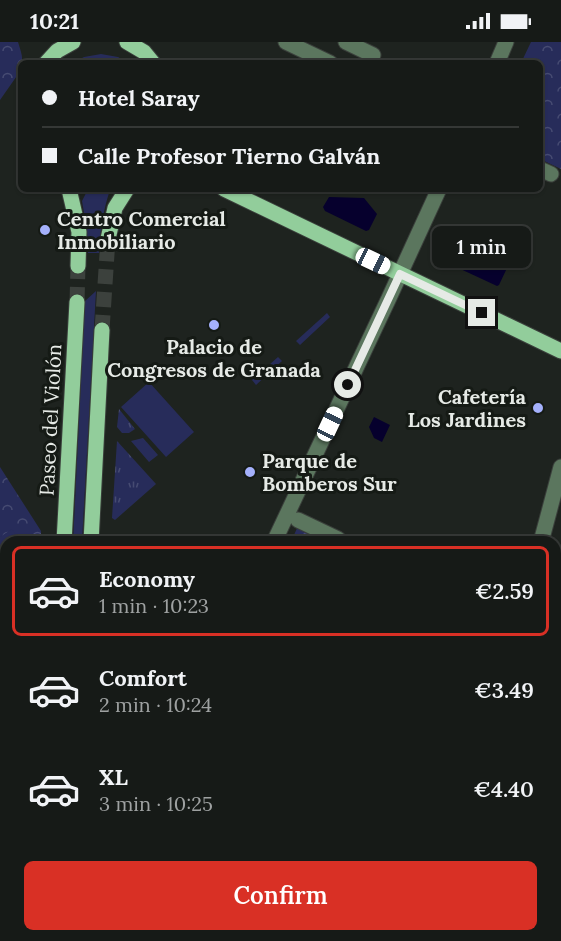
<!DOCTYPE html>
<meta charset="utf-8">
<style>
:root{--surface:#161a17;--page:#232724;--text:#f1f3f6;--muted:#9ea1a1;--line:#353836;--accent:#d93025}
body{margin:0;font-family:Lora,serif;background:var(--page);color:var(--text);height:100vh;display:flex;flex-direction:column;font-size:22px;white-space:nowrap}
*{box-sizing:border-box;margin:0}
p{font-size:20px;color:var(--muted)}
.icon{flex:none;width:33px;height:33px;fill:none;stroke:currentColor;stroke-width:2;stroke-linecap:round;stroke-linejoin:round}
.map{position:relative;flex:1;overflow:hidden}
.details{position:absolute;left:0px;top:494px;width:561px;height:406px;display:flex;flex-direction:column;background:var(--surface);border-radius:18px 18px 0 0;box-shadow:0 2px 4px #0004,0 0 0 2px var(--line)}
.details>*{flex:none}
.top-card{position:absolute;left:18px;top:18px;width:525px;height:132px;border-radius:9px;box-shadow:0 2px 4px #0004,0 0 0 2px var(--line);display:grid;align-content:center;height:132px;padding:0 24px;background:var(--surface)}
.end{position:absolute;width:27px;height:27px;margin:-14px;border:8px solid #e6eae6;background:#111;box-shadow:0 0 0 3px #111}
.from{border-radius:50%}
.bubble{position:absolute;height:42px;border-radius:9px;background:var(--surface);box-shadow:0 2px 4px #0004,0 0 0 2px var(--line);font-size:20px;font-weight:600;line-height:42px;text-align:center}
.car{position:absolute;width:18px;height:36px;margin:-18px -9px;border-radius:8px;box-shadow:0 0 4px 2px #0007;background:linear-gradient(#fff 24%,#345 0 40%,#fff 0 76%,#345 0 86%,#fff 0)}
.top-card b{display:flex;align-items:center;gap:21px;height:57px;font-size:22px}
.top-card b+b{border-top:2px solid var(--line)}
.top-card i{width:15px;height:15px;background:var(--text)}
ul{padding:10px 0 0;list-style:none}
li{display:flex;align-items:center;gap:18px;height:90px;margin:0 12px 9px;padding:0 12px;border:3px solid transparent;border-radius:9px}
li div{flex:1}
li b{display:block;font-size:22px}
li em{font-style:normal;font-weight:600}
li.on{border-color:var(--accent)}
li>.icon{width:54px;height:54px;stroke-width:1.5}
.primary-button{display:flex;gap:12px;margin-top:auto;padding:12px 24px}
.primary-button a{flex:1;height:69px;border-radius:9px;background:var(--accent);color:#fff;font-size:24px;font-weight:600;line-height:69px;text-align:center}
.status{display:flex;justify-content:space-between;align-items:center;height:42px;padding:0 30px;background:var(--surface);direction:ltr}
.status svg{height:16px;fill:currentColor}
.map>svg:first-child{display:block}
.grass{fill:url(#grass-tufts)}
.park{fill:url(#park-crowns)}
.garden{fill:#272c5a}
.water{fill:#06002d}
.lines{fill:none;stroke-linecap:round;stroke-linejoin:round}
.major-tunnel{stroke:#3c413d;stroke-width:15;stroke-dasharray:15 8;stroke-linecap:butt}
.minor-casing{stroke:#3a3f3b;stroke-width:17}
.major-casing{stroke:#3a3f3b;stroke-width:17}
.minor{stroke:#5b765e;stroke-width:15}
.major{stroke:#92cd9b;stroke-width:15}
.route{stroke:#e6eae6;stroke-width:8}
.poi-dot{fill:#a5b1fc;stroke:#151a15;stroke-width:2}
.labels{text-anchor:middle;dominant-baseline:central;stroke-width:6;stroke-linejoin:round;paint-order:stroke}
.poi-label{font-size:20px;font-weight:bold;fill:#e6eae6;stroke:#151a15;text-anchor:start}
.street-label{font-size:20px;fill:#e6eae6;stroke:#151a15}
</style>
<div class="status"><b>10:21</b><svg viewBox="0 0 49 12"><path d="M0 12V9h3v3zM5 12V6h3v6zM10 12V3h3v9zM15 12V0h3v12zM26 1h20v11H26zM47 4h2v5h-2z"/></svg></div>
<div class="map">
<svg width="561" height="899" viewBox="0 0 561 899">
<defs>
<pattern id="grass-tufts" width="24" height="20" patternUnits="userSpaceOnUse" patternTransform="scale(1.5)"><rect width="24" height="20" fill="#272c5a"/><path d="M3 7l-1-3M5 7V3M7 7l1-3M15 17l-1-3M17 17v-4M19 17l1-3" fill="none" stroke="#464b72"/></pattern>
<pattern id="park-crowns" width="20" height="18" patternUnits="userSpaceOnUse" patternTransform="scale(1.5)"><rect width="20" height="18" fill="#272c5a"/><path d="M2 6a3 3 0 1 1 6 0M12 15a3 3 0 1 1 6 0" fill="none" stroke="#464b72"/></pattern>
</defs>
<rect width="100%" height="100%" fill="#1e231f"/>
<path class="grass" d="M 119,367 L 135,387 L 129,391 L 122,391 L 117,385 Z
M 143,396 L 158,413 L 149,420 L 131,399 Z
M 117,399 L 156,442 L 115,478 L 112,476 Z"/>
<path class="park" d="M 0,0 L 18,0 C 20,7 23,14 22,21 L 21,21 L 21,28 L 0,58 Z
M 531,0 L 561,0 L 561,127 L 540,117 L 540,21 L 521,21 Z
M 0,425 L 41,489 L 41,499 L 6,500 L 6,706 L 0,697 Z
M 298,484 L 330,500 L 291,500 Z"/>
<path class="garden" d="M 101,12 L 118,15 L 129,21 L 72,21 L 84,15 Z
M 88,147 L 97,150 L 110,148 C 103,169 100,189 99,211 L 88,211 L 87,189 L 82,159 Z
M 96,249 L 82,499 L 73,500 L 85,259 Z
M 327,271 L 330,275 L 300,303 L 296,299 Z
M 278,315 L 282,319 L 256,343 L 252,338 Z
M 149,340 L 194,390 L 166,415 L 121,365 Z
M 12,487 L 20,499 L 6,500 L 6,547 L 0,547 L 0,495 Z"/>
<path class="water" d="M 329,155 L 364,156 L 377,172 L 369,188 L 366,189 L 325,169 L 323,165 Z
M 462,203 L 464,203 L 507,223 L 507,226 L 499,243 L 497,244 L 454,224 L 454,221 Z
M 374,375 L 390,383 L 382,400 L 374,396 L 369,385 Z
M 5,739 L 6,741 L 6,780 L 0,776 L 0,742 Z"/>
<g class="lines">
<path class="major-tunnel" d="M 77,260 L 78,224
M 102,288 L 108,197"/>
<defs>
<path id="minor" d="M 286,0 L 330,21
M 346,0 L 373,13
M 497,21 L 506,0
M 540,127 L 551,132
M 298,478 L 338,497
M 274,500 L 389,256 L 439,147
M 541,500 L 561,425
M 555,541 L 561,543
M 555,610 L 561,613
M 555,650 L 561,639
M 555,682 L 561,683
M 0,706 L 6,715
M 558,801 L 561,802
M 268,894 L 268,899
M 475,899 L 475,894"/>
<path id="major" d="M 127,0 L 144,10 L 153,21
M 46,21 L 57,9 L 73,0
M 69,147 L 79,190 L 78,224
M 224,147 L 561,309
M 108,197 L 115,166 L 127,147
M 64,500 L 77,260
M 91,500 L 102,288
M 555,778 L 561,766
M 555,887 L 561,885
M 38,899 L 39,894
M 51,899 L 52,894
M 62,899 L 62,894
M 75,899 L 75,894
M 485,899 L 488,894
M 502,899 L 504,894
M 525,899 L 538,894"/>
</defs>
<use href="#minor" class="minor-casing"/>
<use href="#major" class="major-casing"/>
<use href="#minor" class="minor"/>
<use href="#major" class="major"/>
</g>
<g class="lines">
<path class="route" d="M 348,343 L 400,232 L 482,271"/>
</g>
<g class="poi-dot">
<circle cx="45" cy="188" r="6"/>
<circle cx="214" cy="283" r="6"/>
<circle cx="538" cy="366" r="6"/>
<circle cx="250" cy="430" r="6"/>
</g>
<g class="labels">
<g class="poi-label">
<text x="57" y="176">Centro Comercial<tspan x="57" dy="23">Inmobiliario</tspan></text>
<text x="214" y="304" text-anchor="middle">Palacio de<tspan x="214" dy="23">Congresos de Granada</tspan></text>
<text x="526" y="354" text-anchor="end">Cafetería<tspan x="526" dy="23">Los Jardines</tspan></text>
<text x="262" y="418">Parque de<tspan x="262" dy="23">Bomberos Sur</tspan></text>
</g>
<g class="street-label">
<text transform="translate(50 378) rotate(-87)">Paseo del Violón</text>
</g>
</g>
</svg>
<i class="end from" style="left:348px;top:343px"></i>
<i class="end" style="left:482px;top:271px"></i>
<div class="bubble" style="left:432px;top:184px;width:99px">1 min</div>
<i class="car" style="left:373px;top:219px;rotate:115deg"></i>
<i class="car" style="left:330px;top:382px;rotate:25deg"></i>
<div class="top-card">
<b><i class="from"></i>Hotel Saray</b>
<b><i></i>Calle Profesor Tierno Galván</b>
</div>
<section class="details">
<ul>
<li class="on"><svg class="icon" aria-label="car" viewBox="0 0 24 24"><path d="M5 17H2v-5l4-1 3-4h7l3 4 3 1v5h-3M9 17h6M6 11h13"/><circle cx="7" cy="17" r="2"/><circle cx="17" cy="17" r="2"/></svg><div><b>Economy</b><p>1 min · 10:23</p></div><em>€2.59</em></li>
<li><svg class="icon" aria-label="car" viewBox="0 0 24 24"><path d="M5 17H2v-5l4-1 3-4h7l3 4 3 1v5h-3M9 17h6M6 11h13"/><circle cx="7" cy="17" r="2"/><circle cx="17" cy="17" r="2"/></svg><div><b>Comfort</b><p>2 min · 10:24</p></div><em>€3.49</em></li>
<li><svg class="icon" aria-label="car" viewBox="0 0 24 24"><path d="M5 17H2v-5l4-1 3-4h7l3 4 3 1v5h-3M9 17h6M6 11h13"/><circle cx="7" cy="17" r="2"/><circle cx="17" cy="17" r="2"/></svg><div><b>XL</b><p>3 min · 10:25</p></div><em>€4.40</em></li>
</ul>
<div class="primary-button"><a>Confirm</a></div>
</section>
</div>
